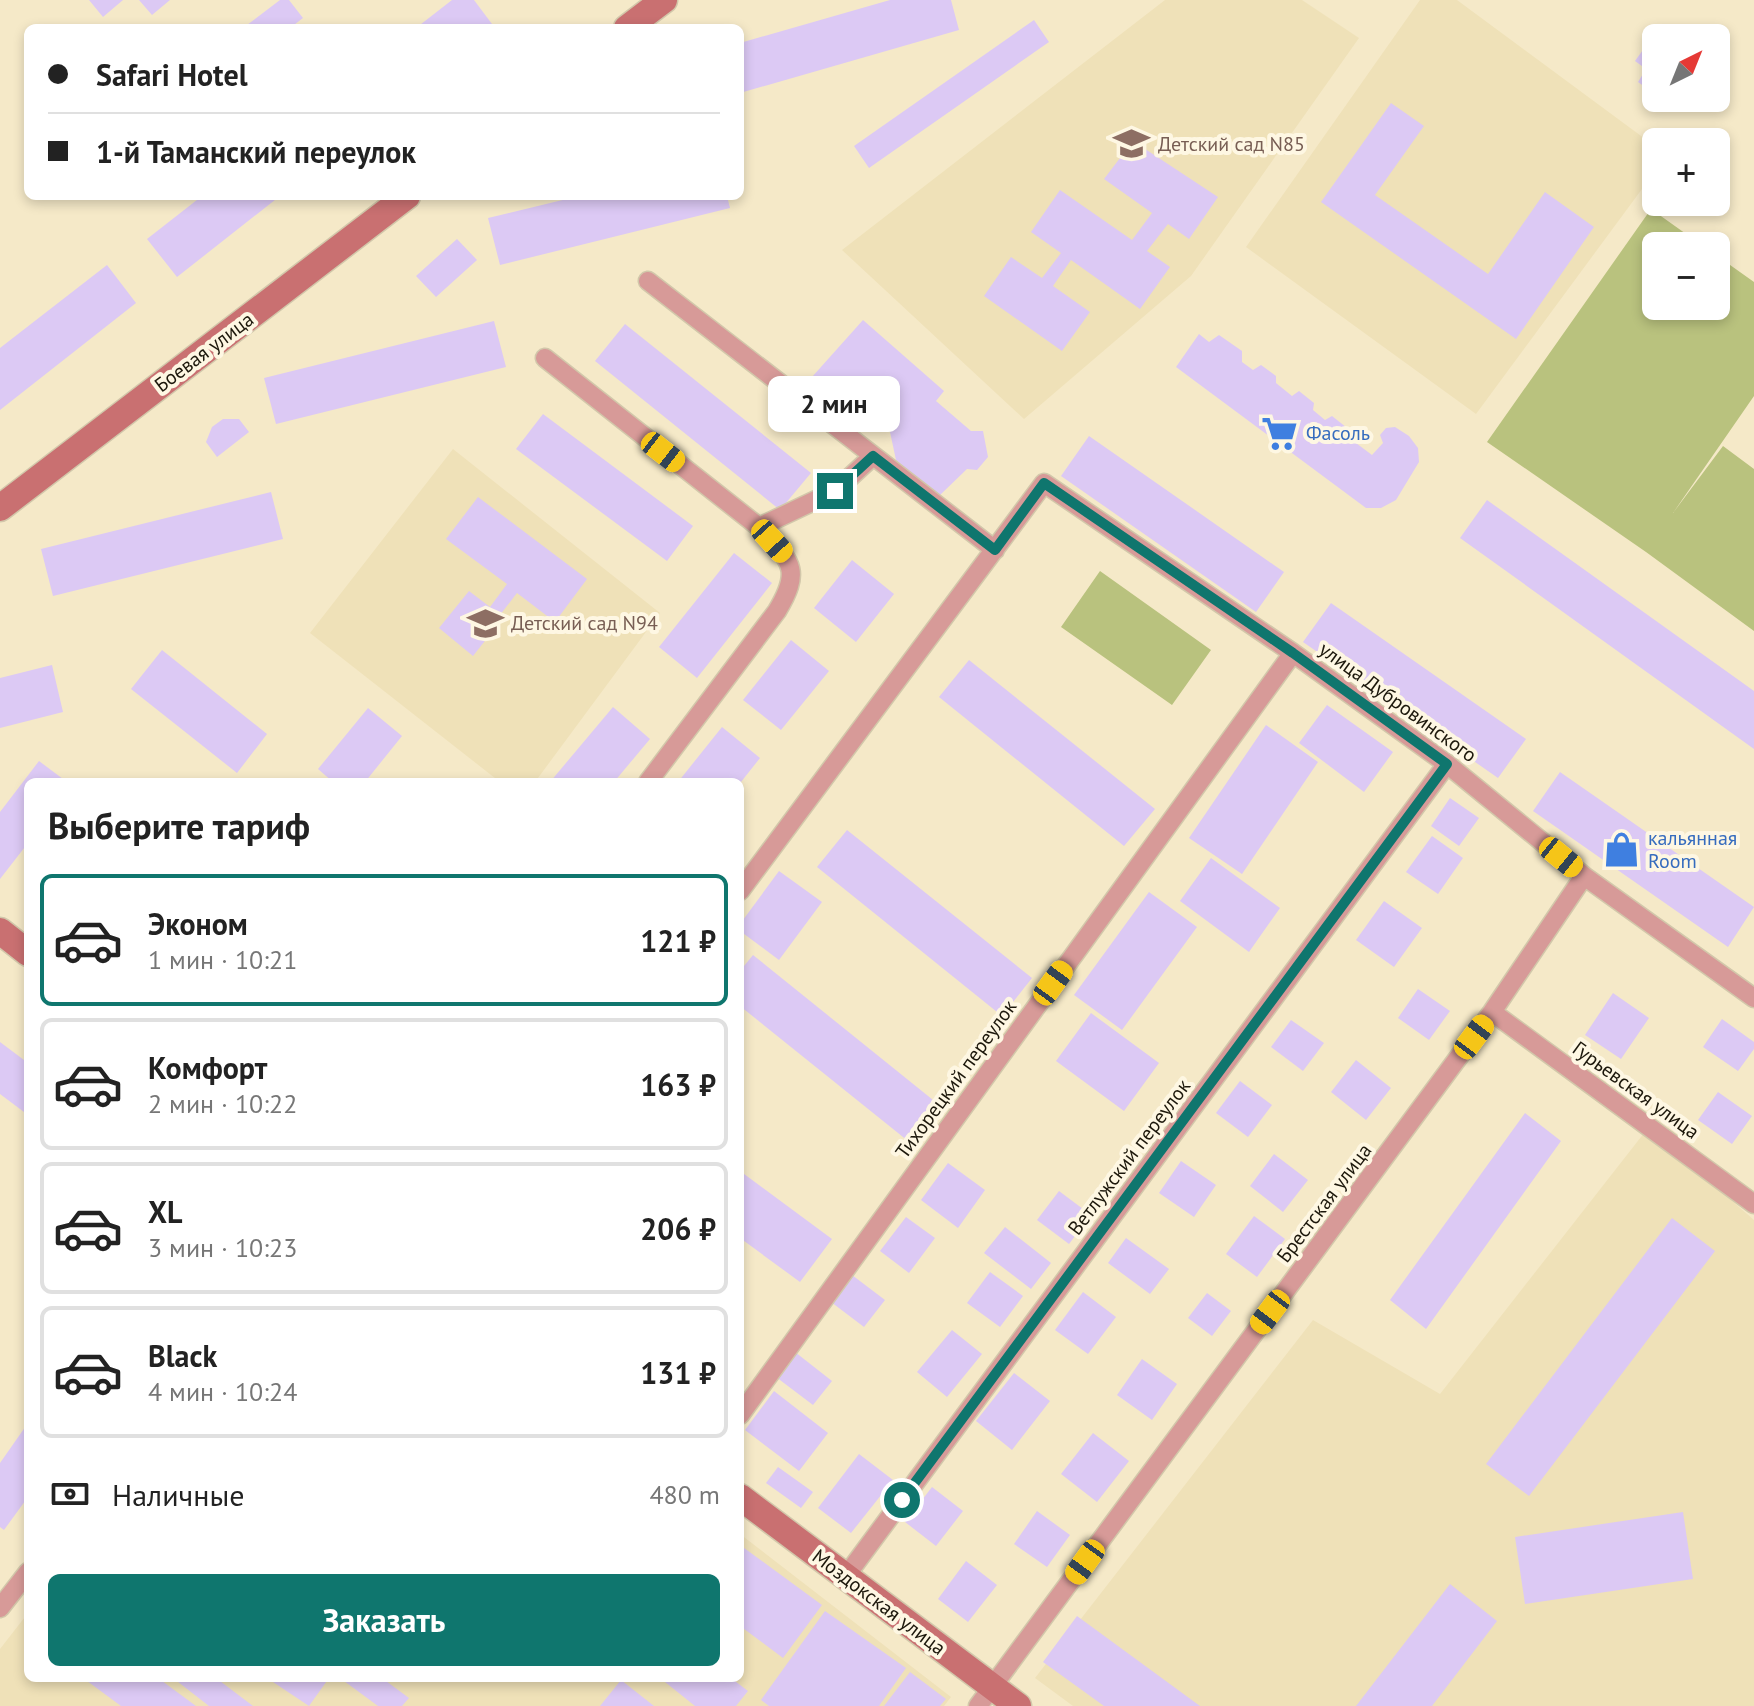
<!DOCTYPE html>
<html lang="ru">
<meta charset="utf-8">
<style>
:root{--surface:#fff;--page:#f2f2f2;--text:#222;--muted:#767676;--line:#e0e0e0;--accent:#0f766e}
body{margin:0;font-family:"PT Sans",sans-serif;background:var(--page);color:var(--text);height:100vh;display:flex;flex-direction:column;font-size:30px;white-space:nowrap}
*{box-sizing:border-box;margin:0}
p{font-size:26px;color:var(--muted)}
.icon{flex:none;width:44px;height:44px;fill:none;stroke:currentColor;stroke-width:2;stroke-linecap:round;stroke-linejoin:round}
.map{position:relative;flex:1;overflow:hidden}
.side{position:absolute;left:24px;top:778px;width:720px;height:904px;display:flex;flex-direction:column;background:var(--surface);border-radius:12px;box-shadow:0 4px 12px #0003}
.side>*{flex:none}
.banner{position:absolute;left:24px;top:24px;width:720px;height:176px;border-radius:12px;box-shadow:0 4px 12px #0003;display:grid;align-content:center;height:176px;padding:0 24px;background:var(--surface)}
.needle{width:52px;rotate:43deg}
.fabs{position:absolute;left:1642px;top:24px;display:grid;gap:16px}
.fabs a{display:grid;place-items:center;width:88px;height:88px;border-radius:12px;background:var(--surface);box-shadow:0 4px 12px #0003;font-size:40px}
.end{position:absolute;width:36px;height:36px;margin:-18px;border:10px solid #0f766e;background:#fff;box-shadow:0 0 0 4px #fff}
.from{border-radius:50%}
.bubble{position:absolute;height:56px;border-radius:12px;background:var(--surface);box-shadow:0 4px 12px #0003;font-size:26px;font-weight:700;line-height:56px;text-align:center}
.car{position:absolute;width:24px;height:48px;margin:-24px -12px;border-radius:10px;box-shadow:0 0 6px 2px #0007;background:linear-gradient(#f5c518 24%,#345 0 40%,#f5c518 0 76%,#345 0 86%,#f5c518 0)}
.banner b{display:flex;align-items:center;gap:28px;height:76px;font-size:30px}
.banner b+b{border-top:2px solid var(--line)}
.banner i{width:20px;height:20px;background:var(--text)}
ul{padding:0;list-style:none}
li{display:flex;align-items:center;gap:24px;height:132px;margin:0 16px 12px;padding:0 8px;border:4px solid var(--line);border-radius:12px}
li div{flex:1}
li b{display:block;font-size:30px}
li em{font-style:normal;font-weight:700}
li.active{border-color:var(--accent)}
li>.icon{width:72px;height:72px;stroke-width:1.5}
h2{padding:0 24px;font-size:36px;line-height:96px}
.pay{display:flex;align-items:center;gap:20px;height:88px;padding:0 24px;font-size:30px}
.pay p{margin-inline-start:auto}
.primary-button{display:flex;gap:16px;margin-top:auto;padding:16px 24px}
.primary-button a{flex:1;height:92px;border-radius:12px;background:var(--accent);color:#fff;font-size:32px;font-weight:700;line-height:92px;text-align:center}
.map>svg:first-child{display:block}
.built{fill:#efe1b8}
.green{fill:#b9c27e}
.building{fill:#dcc9f4}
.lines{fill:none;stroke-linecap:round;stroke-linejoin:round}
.minor-casing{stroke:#d2c7aa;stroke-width:21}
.secondary-casing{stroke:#d2c7aa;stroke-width:29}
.minor{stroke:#d79a98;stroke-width:18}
.secondary{stroke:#c97071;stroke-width:26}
.route{stroke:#0f766e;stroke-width:10}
.labels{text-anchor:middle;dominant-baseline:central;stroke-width:8;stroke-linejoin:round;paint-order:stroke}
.education-label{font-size:20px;fill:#785e54;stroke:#fef7e3;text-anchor:start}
.street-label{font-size:20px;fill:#1c170b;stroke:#fef7e3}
.shop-label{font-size:20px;fill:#366cbe;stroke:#fef7e3;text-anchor:start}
</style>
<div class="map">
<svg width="1754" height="1706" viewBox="0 0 1754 1706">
<rect width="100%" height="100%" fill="#f5e9c8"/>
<path class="built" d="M 1165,0 L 1302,0 L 1359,38 L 1191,276 L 1024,419 L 842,250 Z
M 1420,0 L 1457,0 L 1656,147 L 1656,170 L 1476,414 L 1246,247 Z
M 453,449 L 660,613 L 535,782 L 500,782 L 310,633 Z
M 1648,1128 L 1754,1220 L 1754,1706 L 1073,1706 L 1035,1678 L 1313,1320 L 1440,1394 Z
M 740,1534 L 951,1697 L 944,1706 L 0,1706 L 0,1649 L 28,1613 L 28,1678 L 740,1678 Z"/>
<path class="green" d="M 1651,209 L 1703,246 L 1656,246 L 1656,306 L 1716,306 L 1716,255 L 1754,282 L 1754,396 L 1673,513 L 1723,446 L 1754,469 L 1754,631 L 1646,552 L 1487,442 Z
M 1100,571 L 1211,650 L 1172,705 L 1061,627 Z"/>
<path class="building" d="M 89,0 L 123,0 L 103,17 Z
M 139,0 L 170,0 L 152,15 Z
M 280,0 L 289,0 L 303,18 L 290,28 L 243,28 Z
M 452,0 L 474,0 L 495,28 L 416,28 Z
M 890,0 L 951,0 L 959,30 L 740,93 L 740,43 Z
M 1034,20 L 1049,42 L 869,168 L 854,146 Z
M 1660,26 L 1670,34 L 1674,28 L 1688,38 L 1656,38 L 1656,95 L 1638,82 L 1646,69 L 1635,61 Z
M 1391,103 L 1424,126 L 1375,195 L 1488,274 L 1545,192 L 1594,227 L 1516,339 L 1321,202 Z
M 1133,141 L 1218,197 L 1189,239 L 1168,224 L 1147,251 L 1170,267 L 1140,309 L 1071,260 L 1053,286 L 1090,312 L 1062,351 L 984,296 L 1011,257 L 1042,278 L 1061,253 L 1031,232 L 1060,190 L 1132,240 L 1152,213 L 1104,179 Z
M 202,196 L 280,196 L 177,277 L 147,239 Z
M 579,196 L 727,196 L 730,208 L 500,265 L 488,218 Z
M 457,239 L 477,260 L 436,297 L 416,276 Z
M 107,265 L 136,303 L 0,410 L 0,348 Z
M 863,320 L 944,391 L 936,401 L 971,431 L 983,431 L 988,457 L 977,470 L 967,469 L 939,496 L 896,460 L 890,432 L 897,423 L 870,398 L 854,416 L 812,377 Z
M 494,321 L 506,367 L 276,424 L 264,378 Z
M 625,324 L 811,473 L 780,510 L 595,361 Z
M 1199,334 L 1209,342 L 1219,335 L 1242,351 L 1242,362 L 1253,370 L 1261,365 L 1276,376 L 1276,383 L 1292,396 L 1299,391 L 1314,403 L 1313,410 L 1325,420 L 1332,416 L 1356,435 L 1356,443 L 1372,455 L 1383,443 L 1380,435 L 1386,428 L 1395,427 L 1409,436 L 1418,448 L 1419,462 L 1396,500 L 1381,508 L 1366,508 L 1176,367 Z
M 543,414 L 693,526 L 667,561 L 516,449 Z
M 223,419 L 239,419 L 249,432 L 217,457 L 206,442 L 212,427 Z
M 1089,436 L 1284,572 L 1256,612 L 1061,476 Z
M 271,492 L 283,539 L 53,596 L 41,549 Z
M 478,497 L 587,579 L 555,622 L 517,593 L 500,615 L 503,618 L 473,656 L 439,628 L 469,591 L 490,607 L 507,584 L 446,539 Z
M 1487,500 L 1754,691 L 1754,749 L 1460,538 Z
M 734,553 L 772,583 L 697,678 L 659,647 Z
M 852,560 L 894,594 L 856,642 L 814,608 Z
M 1331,603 L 1526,739 L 1498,778 L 1303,642 Z
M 791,640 L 829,671 L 781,730 L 743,700 Z
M 162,650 L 267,734 L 237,773 L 131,689 Z
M 969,660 L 1155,809 L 1124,846 L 939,697 Z
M 52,665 L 63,712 L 0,728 L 0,678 Z
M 1327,705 L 1393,752 L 1364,792 L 1299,743 Z
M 613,707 L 650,739 L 614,782 L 550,782 Z
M 368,708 L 402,736 L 365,782 L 333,782 L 318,769 Z
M 1266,725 L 1318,762 L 1242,874 L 1189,838 Z
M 722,727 L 760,758 L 741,782 L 678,782 Z
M 39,761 L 67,782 L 28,782 L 28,843 L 0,879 L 0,812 Z
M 1560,772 L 1754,907 L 1728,947 L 1533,811 Z
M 1450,798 L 1479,818 L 1459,846 L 1431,826 Z
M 847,830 L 1032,978 L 1002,1016 L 817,867 Z
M 1432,836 L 1463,858 L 1438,894 L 1406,872 Z
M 1211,858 L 1280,908 L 1249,952 L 1180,901 Z
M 779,871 L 822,902 L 779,960 L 740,931 L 740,924 Z
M 1149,892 L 1197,927 L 1122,1030 L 1074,995 Z
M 1384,901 L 1422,928 L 1394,967 L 1356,940 Z
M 753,955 L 938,1104 L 908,1141 L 740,1006 L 740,971 Z
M 1418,989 L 1450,1011 L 1429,1040 L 1398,1018 Z
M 1613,993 L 1649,1018 L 1621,1059 L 1585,1035 Z
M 1091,1013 L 1159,1063 L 1124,1111 L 1056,1061 Z
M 1722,1019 L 1754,1042 L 1754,1049 L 1738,1071 L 1703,1047 Z
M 1291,1020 L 1324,1043 L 1303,1071 L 1271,1047 Z
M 0,1042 L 28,1063 L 28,1115 L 0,1094 Z
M 1356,1060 L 1391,1088 L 1366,1120 L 1331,1092 Z
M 1240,1081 L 1272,1105 L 1248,1137 L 1216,1113 Z
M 1718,1092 L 1752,1116 L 1732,1144 L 1698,1120 Z
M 1525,1113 L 1561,1141 L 1426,1329 L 1390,1300 Z
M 1274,1154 L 1308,1180 L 1283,1212 L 1250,1186 Z
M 1181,1161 L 1216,1185 L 1194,1217 L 1159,1193 Z
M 948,1163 L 985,1190 L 958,1228 L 921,1200 Z
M 740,1171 L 832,1239 L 800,1282 L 740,1238 Z
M 1059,1191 L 1091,1215 L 1069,1244 L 1037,1220 Z
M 1254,1216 L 1285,1239 L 1257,1277 L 1226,1254 Z
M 906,1217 L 935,1238 L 909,1273 L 880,1251 Z
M 1672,1218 L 1715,1251 L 1529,1496 L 1486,1464 Z
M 1005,1227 L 1051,1263 L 1031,1289 L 984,1253 Z
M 1126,1238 L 1169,1269 L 1150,1294 L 1108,1263 Z
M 990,1272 L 1023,1296 L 1000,1327 L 967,1303 Z
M 852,1275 L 885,1300 L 864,1327 L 831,1302 Z
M 1083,1292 L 1116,1317 L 1088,1354 L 1055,1330 Z
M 1207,1293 L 1231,1311 L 1212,1336 L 1188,1318 Z
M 952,1330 L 982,1354 L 947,1397 L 917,1372 Z
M 795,1352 L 832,1381 L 813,1405 L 776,1377 Z
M 1142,1359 L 1177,1384 L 1152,1420 L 1117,1395 Z
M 1014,1373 L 1050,1401 L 1012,1450 L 976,1421 Z
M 774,1391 L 828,1433 L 799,1471 L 745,1430 Z
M 28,1423 L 28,1497 L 4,1530 L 0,1527 L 0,1463 Z
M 1093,1433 L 1129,1461 L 1097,1502 L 1061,1474 Z
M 859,1454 L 893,1480 L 851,1533 L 818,1508 Z
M 778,1467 L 813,1492 L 801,1508 L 766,1483 Z
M 932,1487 L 963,1511 L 936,1546 L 905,1522 Z
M 1037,1511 L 1070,1535 L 1047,1567 L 1014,1544 Z
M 1683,1512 L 1693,1579 L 1525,1604 L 1515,1537 Z
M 740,1545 L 822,1605 L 783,1658 L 740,1626 Z
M 966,1561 L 997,1585 L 968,1622 L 938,1599 Z
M 1450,1584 L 1497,1621 L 1432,1706 L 1356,1706 Z
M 825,1611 L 906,1668 L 879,1706 L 769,1706 L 761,1700 Z
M 1077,1616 L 1200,1706 L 1104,1706 L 1043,1662 Z
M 910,1672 L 946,1699 L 940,1706 L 884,1706 Z
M 83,1678 L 158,1678 L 196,1706 L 121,1706 Z
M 173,1678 L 216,1678 L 253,1706 L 209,1706 Z
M 267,1678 L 329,1678 L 309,1706 Z
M 346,1678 L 382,1678 L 409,1698 L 402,1706 L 378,1706 L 344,1681 Z
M 660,1678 L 731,1678 L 748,1691 L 736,1706 L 695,1706 Z
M 621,1680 L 654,1706 L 600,1706 Z"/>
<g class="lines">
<defs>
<path id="minor" d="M 648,281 L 995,550
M 545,358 L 759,527
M 648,782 L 777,611 C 803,568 790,561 759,527 L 835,491 L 873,456
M 740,891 L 1044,483 L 1293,653 L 1447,764 L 1584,876 L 1754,998
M 1492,1012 L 1754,1204
M 740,1415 L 1293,653
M 846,1576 L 1447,764
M 0,1608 L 28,1572
M 978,1706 L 1492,1012 L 1584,876"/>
<path id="secondary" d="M 627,28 L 664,0
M 0,508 L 407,196
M 0,931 L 28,953
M 740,1497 L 1018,1706"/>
</defs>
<use href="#minor" class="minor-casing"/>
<use href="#secondary" class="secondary-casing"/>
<use href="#minor" class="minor"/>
<use href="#secondary" class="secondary"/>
</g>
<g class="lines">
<path class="route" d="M 835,491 L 873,456 L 995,550 L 1044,483 L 1293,653 L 1447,764 L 902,1500"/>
</g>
<defs>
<symbol id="school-bare" viewBox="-9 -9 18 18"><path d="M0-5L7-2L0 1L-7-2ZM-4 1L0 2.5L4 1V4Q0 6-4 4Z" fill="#8d6e63" stroke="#fef7e3" stroke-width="2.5" paint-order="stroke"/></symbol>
<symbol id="supermarket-bare" viewBox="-9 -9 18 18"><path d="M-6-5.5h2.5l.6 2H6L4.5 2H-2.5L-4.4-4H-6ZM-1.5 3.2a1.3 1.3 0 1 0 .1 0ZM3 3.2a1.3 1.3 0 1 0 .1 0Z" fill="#3f7fe0" stroke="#fef7e3" stroke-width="2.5" paint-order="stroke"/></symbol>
<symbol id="shop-bare" viewBox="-9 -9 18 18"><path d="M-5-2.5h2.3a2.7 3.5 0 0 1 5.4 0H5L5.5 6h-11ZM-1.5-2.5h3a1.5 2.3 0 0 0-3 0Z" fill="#3f7fe0" stroke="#fef7e3" stroke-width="2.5" paint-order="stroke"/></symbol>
</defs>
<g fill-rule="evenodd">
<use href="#school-bare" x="1106" y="118" width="51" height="51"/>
<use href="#supermarket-bare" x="1254" y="408" width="51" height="51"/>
<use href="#school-bare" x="460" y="598" width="51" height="51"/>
<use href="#shop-bare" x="1596" y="824" width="51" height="51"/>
</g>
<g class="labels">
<g class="education-label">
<text x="1158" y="144">Детский сад N85</text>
<text x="511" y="623">Детский сад N94</text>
</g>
<g class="street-label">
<text transform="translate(204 352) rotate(-37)">Боевая улица</text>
<text transform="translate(1398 702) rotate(36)">улица Дубровинского</text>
<text transform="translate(956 1079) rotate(-54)">Тихорецкий переулок</text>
<text transform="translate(1636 1090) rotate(36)">Гурьевская улица</text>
<text transform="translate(1129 1157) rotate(-53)">Ветлужский переулок</text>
<text transform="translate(1324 1203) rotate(-53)">Брестская улица</text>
<text transform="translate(879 1602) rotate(37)">Моздокская улица</text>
</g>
<g class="shop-label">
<text x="1306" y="433">Фасоль</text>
<text x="1648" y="838">кальянная<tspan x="1648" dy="23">Room</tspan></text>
</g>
</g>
</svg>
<div class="fabs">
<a><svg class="needle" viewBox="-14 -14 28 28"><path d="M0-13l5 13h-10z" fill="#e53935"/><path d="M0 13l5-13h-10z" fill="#767676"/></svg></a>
<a>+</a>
<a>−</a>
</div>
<i class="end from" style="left:902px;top:1500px"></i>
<i class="end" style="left:835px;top:491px"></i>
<div class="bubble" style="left:768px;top:376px;width:132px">2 мин</div>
<i class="car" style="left:663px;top:452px;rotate:128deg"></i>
<i class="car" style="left:772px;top:541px;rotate:138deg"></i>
<i class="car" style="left:1561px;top:857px;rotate:129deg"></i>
<i class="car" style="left:1053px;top:983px;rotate:36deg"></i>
<i class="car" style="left:1474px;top:1037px;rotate:37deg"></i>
<i class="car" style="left:1270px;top:1312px;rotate:217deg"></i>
<i class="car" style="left:1085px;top:1562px;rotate:216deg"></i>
<div class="banner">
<b><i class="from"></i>Safari Hotel</b>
<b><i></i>1-й Таманский переулок</b>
</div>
<section class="side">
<h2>Выберите тариф</h2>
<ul>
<li class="active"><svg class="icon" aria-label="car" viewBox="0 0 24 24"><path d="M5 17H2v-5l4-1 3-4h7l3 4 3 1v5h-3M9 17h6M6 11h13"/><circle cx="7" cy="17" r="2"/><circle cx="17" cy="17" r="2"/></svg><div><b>Эконом</b><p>1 мин · 10:21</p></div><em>121 ₽</em></li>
<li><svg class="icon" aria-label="car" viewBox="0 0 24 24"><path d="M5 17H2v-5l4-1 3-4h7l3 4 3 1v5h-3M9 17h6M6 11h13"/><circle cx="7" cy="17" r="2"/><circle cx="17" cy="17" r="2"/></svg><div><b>Комфорт</b><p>2 мин · 10:22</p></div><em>163 ₽</em></li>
<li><svg class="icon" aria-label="car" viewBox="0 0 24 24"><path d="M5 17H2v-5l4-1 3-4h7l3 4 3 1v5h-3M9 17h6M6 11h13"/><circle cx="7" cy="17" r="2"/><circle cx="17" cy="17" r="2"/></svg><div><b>XL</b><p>3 мин · 10:23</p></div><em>206 ₽</em></li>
<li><svg class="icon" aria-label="car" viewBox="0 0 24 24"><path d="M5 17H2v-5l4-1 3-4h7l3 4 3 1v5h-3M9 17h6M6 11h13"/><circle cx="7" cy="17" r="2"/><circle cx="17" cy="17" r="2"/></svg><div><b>Black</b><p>4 мин · 10:24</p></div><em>131 ₽</em></li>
</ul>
<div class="pay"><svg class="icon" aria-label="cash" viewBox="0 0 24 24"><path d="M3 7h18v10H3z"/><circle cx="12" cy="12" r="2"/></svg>Наличные<p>480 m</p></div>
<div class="primary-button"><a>Заказать</a></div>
</section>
</div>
